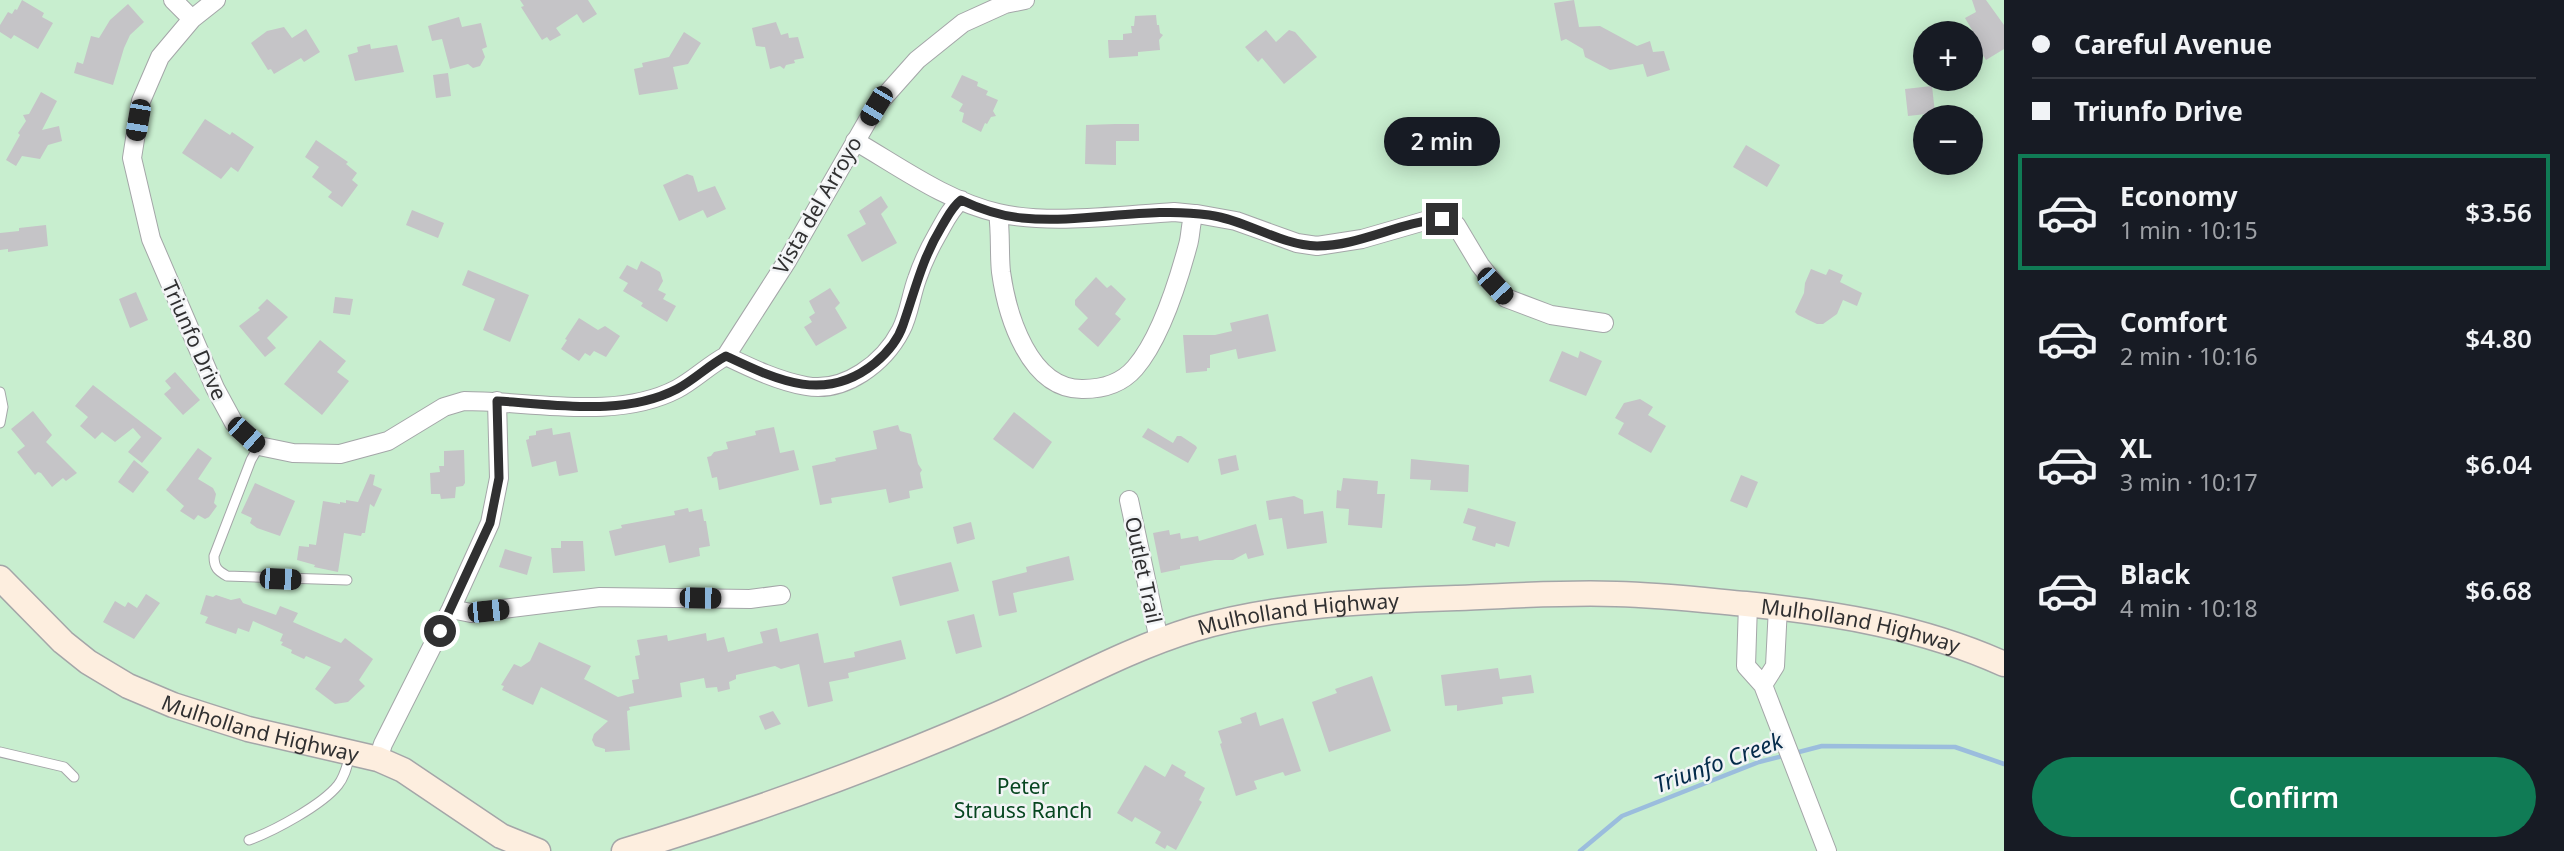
<!DOCTYPE html>
<meta charset="utf-8">
<style>
:root{--surface:#171b24;--page:#242831;--text:#f1f3f6;--muted:#9ea1a6;--line:#363941;--accent:#107b55}
body{margin:0;font-family:"Noto Sans",sans-serif;background:var(--page);color:var(--text);height:100vh;display:flex;flex-direction:column;font-size:26px;white-space:nowrap}
*{box-sizing:border-box;margin:0}
p{font-size:23px;color:var(--muted)}
.icon{flex:none;width:38px;height:38px;fill:none;stroke:currentColor;stroke-width:2;stroke-linecap:round;stroke-linejoin:round}
.map{position:relative;flex:1;overflow:hidden}
.details{display:flex;flex-direction:column;background:var(--surface);width:560px}
.details>*{flex:none}
.banner{display:grid;align-content:center;height:154px;padding:0 28px;background:var(--surface)}
.tools{position:absolute;left:1913px;top:21px;display:grid;gap:14px}
.tools a{display:grid;place-items:center;width:70px;height:70px;border-radius:50%;background:var(--surface);box-shadow:0 4px 18px #0003;font-size:35px}
.end{position:absolute;width:32px;height:32px;margin:-16px;border:9px solid #303031;background:#fff;box-shadow:0 0 0 4px #fff}
.from{border-radius:50%}
.bubble{position:absolute;height:49px;border-radius:24px;background:var(--surface);box-shadow:0 4px 18px #0003;font-size:23px;font-weight:600;line-height:49px;text-align:center}
.car{position:absolute;width:21px;height:42px;margin:-21px -10px;border-radius:9px;box-shadow:0 0 5px 2px #0007;background:linear-gradient(#222 24%,#8ab4d8 0 40%,#222 0 76%,#8ab4d8 0 86%,#222 0)}
.banner b{display:flex;align-items:center;gap:24px;height:66px;font-size:26px}
.banner b+b{border-top:2px solid var(--line)}
.banner i{width:18px;height:18px;background:var(--text)}
ul{padding:0;list-style:none}
li{display:flex;align-items:center;gap:21px;height:116px;margin:0 14px 10px;padding:0 14px;border:4px solid transparent;border-radius:0px}
li div{flex:1}
li b{display:block;font-size:26px}
li em{font-style:normal;font-weight:600}
li.selected{border-color:var(--accent)}
li>.icon{width:63px;height:63px;stroke-width:1.5}
.action{display:flex;gap:14px;margin-top:auto;padding:14px 28px}
.action a{flex:1;height:80px;border-radius:42px;background:var(--accent);color:#fff;font-size:28px;font-weight:600;line-height:80px;text-align:center}
main{display:flex;flex:1;min-height:0}
.map>svg:first-child{display:block}
.green{fill:#c8eecf;fill-rule:evenodd}
.lines{fill:none;stroke-linecap:round;stroke-linejoin:round}
.stream{stroke:#9bbddd;stroke-width:4.5}
.building{fill:#c5c4c7}
.lane-casing{stroke:#a4a6a8;stroke-width:11}
.street-casing{stroke:#a4a6a8;stroke-width:20}
.secondary-casing{stroke:#a4a6a8;stroke-width:27}
.lane{stroke:#fff;stroke-width:9}
.street{stroke:#fff;stroke-width:18}
.secondary{stroke:#fdeedf;stroke-width:24}
.route{stroke:#303031;stroke-width:9}
.labels{text-anchor:middle;dominant-baseline:central;stroke-width:5;stroke-linejoin:round;paint-order:stroke}
.street-label{font-size:21px;fill:#303031;stroke:#f2f4f6}
.park-label{font-size:21px;fill:#074620;stroke:#f2f4f6}
.water-label{font-size:23px;font-style:italic;fill:#042b4a;stroke:#f2f4f6}
</style>
<main>
<div class="map">
<svg width="2004" height="851" viewBox="0 0 2004 851">
<rect width="100%" height="100%" fill="#f2f4f6"/>
<path class="green" d="M 0,0 L 2004,0 L 2004,851 L 0,851 ZM 1925,33 L 1970,33 L 1970,79 L 1925,79 ZM 1925,117 L 1970,117 L 1970,163 L 1925,163 Z"/>
<g class="lines">
<path class="stream" d="M 1795,753 L 1822,746 L 1955,747 L 2004,764
M 1580,851 L 1622,816 L 1759,762 L 1787,755"/>
</g>
<path class="building" d="M 22,0 L 44,13 L 42,17 L 53,23 L 38,49 L 14,35 L 11,39 L 0,32 L 0,25 L 8,12 L 12,14 L 15,9 L 17,10 Z
M 520,0 L 588,0 L 597,14 L 583,23 L 577,14 L 556,28 L 561,35 L 550,41 L 547,37 L 542,40 L 521,7 L 524,6 Z
M 1574,0 L 1579,27 L 1600,26 L 1637,46 L 1650,41 L 1653,52 L 1664,51 L 1670,70 L 1647,77 L 1643,64 L 1610,70 L 1585,57 L 1583,49 L 1566,39 L 1561,41 L 1554,3 Z
M 1972,0 L 1986,0 L 2004,25 L 2004,49 L 1986,60 L 1976,44 L 1979,42 L 1965,18 L 1976,12 Z
M 128,4 L 144,22 L 130,35 L 124,48 L 113,85 L 74,73 L 77,62 L 83,64 L 91,36 L 99,38 L 110,20 Z
M 1156,15 L 1157,25 L 1159,25 L 1160,33 L 1163,35 L 1159,40 L 1160,50 L 1138,52 L 1138,56 L 1109,58 L 1108,40 L 1123,40 L 1123,34 L 1132,33 L 1131,26 L 1134,26 L 1135,16 Z
M 459,17 L 462,27 L 481,23 L 487,47 L 482,49 L 485,57 L 480,66 L 473,68 L 468,64 L 450,69 L 442,39 L 432,41 L 428,26 Z
M 776,22 L 781,35 L 788,33 L 789,38 L 798,37 L 804,58 L 794,60 L 795,63 L 786,65 L 784,69 L 780,66 L 770,69 L 765,47 L 756,46 L 752,28 Z
M 284,27 L 292,38 L 306,29 L 320,52 L 304,62 L 301,58 L 274,74 L 271,69 L 268,70 L 251,43 L 267,31 Z
M 1266,30 L 1276,42 L 1289,30 L 1295,32 L 1317,57 L 1284,84 L 1262,58 L 1258,62 L 1245,47 Z
M 684,32 L 701,43 L 688,64 L 673,67 L 678,89 L 639,95 L 634,69 L 643,67 L 642,63 L 669,57 Z
M 370,44 L 371,49 L 397,45 L 404,72 L 355,81 L 348,55 L 358,52 L 357,47 Z
M 448,73 L 451,96 L 436,98 L 433,75 Z
M 962,75 L 978,82 L 977,86 L 988,91 L 986,95 L 998,100 L 993,111 L 996,116 L 991,117 L 987,124 L 985,123 L 981,132 L 962,122 L 964,113 L 959,111 L 963,104 L 951,97 Z
M 1932,86 L 1935,113 L 1908,116 L 1905,89 Z
M 41,92 L 57,101 L 42,130 L 59,126 L 62,141 L 48,145 L 40,159 L 22,156 L 16,166 L 6,160 L 20,135 L 18,133 L 26,121 L 23,115 L 29,114 Z
M 205,119 L 230,135 L 232,132 L 254,147 L 238,172 L 231,167 L 221,179 L 182,153 Z
M 1115,124 L 1139,124 L 1139,141 L 1116,141 L 1116,165 L 1085,164 L 1086,125 Z
M 316,140 L 348,162 L 346,164 L 357,173 L 352,180 L 358,185 L 342,207 L 328,197 L 332,192 L 312,177 L 319,167 L 305,157 Z
M 1746,145 L 1780,165 L 1767,187 L 1733,167 Z
M 687,174 L 693,176 L 698,192 L 715,186 L 726,209 L 707,218 L 703,210 L 679,221 L 663,185 Z
M 881,196 L 888,207 L 881,214 L 897,243 L 862,262 L 847,235 L 866,224 L 859,211 Z
M 412,210 L 444,223 L 438,238 L 406,225 Z
M 46,225 L 48,246 L 8,252 L 8,249 L 0,250 L 0,233 L 19,231 L 19,228 Z
M 641,261 L 660,272 L 663,281 L 658,290 L 666,294 L 663,299 L 676,306 L 667,322 L 641,306 L 643,303 L 623,291 L 628,283 L 619,278 L 627,265 L 637,270 Z
M 1811,269 L 1826,275 L 1829,269 L 1843,275 L 1840,282 L 1862,293 L 1857,306 L 1843,300 L 1837,314 L 1823,324 L 1817,324 L 1798,315 L 1795,312 L 1804,293 L 1805,283 Z
M 468,270 L 529,295 L 510,342 L 483,330 L 495,299 L 462,285 Z
M 1096,277 L 1107,288 L 1111,285 L 1126,299 L 1115,314 L 1121,319 L 1098,347 L 1078,329 L 1088,318 L 1075,305 L 1075,300 Z
M 830,288 L 840,303 L 835,308 L 847,328 L 816,346 L 804,327 L 812,322 L 809,317 L 815,313 L 809,301 Z
M 136,292 L 148,320 L 130,328 L 119,299 Z
M 335,297 L 353,299 L 350,315 L 333,313 Z
M 267,299 L 288,317 L 267,338 L 276,348 L 265,357 L 239,326 L 260,310 L 258,308 Z
M 1268,314 L 1276,351 L 1238,359 L 1236,349 L 1210,355 L 1210,368 L 1207,368 L 1207,371 L 1186,373 L 1183,335 L 1215,335 L 1232,331 L 1230,323 Z
M 579,318 L 598,330 L 605,326 L 620,336 L 606,357 L 594,351 L 590,356 L 585,353 L 579,361 L 561,349 L 567,340 L 565,339 Z
M 320,340 L 346,361 L 337,372 L 349,381 L 322,415 L 284,384 Z
M 1562,351 L 1578,358 L 1580,351 L 1602,361 L 1586,396 L 1549,381 Z
M 175,372 L 200,400 L 183,415 L 164,394 L 171,388 L 165,381 Z
M 93,385 L 162,438 L 142,463 L 128,452 L 141,437 L 133,428 L 115,442 L 102,432 L 95,439 L 80,426 L 88,417 L 75,406 Z
M 1640,399 L 1653,407 L 1648,415 L 1666,426 L 1651,453 L 1618,434 L 1624,423 L 1615,418 L 1624,403 Z
M 33,411 L 52,435 L 46,442 L 77,473 L 66,481 L 63,478 L 52,487 L 41,473 L 38,472 L 35,475 L 17,452 L 25,446 L 11,429 Z
M 1014,412 L 1052,442 L 1033,469 L 993,439 Z
M 898,425 L 900,431 L 911,434 L 918,464 L 922,470 L 920,473 L 923,488 L 909,491 L 910,498 L 889,503 L 886,489 L 831,498 L 832,503 L 820,505 L 812,466 L 836,461 L 835,458 L 877,449 L 873,431 Z
M 774,427 L 780,453 L 794,450 L 799,470 L 719,490 L 717,477 L 712,478 L 707,457 L 711,456 L 714,452 L 728,449 L 726,442 L 756,435 L 755,431 Z
M 552,428 L 553,435 L 570,432 L 578,472 L 559,476 L 556,461 L 532,467 L 526,440 L 529,439 L 529,436 L 536,435 L 536,431 Z
M 1148,428 L 1173,443 L 1177,436 L 1181,436 L 1196,446 L 1197,448 L 1188,463 L 1142,437 Z
M 198,448 L 212,458 L 198,479 L 213,488 L 216,494 L 214,503 L 217,506 L 209,517 L 205,519 L 198,515 L 194,520 L 180,511 L 184,506 L 166,490 Z
M 464,450 L 465,483 L 463,486 L 456,487 L 455,498 L 441,499 L 440,494 L 431,494 L 430,473 L 440,472 L 439,466 L 444,466 L 444,451 Z
M 1236,455 L 1239,470 L 1221,475 L 1218,459 Z
M 1411,459 L 1469,465 L 1468,492 L 1430,490 L 1431,480 L 1410,479 Z
M 134,460 L 149,472 L 133,493 L 118,482 Z
M 370,474 L 375,475 L 373,485 L 382,489 L 374,507 L 370,504 L 365,533 L 362,533 L 361,536 L 344,533 L 338,572 L 314,567 L 315,565 L 297,560 L 299,546 L 309,547 L 309,544 L 316,545 L 323,501 L 340,504 L 340,502 L 346,503 L 346,500 L 358,502 Z
M 1741,475 L 1758,482 L 1747,508 L 1730,501 Z
M 1343,478 L 1378,481 L 1377,494 L 1385,494 L 1382,528 L 1348,525 L 1349,509 L 1336,508 L 1337,490 L 1341,491 Z
M 255,483 L 295,501 L 280,536 L 257,528 L 250,523 L 252,518 L 241,513 Z
M 1294,496 L 1303,500 L 1304,514 L 1323,511 L 1327,543 L 1287,549 L 1282,518 L 1269,520 L 1266,501 Z
M 688,508 L 689,512 L 702,509 L 704,521 L 706,521 L 710,546 L 699,548 L 700,556 L 669,563 L 665,545 L 615,556 L 609,531 L 622,528 L 621,525 L 675,515 L 674,511 Z
M 1468,508 L 1516,522 L 1509,547 L 1496,543 L 1495,547 L 1472,540 L 1476,527 L 1463,523 Z
M 971,522 L 975,539 L 957,544 L 953,527 Z
M 1256,524 L 1264,555 L 1248,559 L 1246,553 L 1233,560 L 1215,560 L 1180,566 L 1180,569 L 1161,573 L 1153,533 L 1169,530 L 1170,535 L 1180,533 L 1181,539 L 1198,536 L 1199,541 Z
M 561,541 L 583,541 L 585,571 L 553,573 L 551,548 L 561,548 Z
M 505,549 L 532,557 L 527,575 L 499,567 Z
M 1069,556 L 1074,580 L 1013,593 L 1017,612 L 999,616 L 992,581 L 1027,572 L 1026,567 Z
M 951,562 L 959,591 L 900,606 L 892,577 Z
M 146,594 L 160,603 L 134,639 L 103,622 L 115,601 L 125,607 L 128,602 L 137,608 Z
M 206,595 L 213,597 L 216,595 L 231,600 L 240,598 L 243,603 L 276,615 L 280,606 L 298,613 L 293,622 L 341,643 L 345,638 L 373,659 L 359,680 L 365,686 L 348,702 L 335,704 L 315,689 L 331,667 L 306,656 L 304,659 L 291,653 L 292,650 L 281,645 L 283,642 L 280,641 L 283,634 L 253,621 L 249,632 L 238,628 L 236,634 L 205,623 L 208,617 L 200,614 Z
M 974,614 L 982,647 L 956,654 L 947,621 Z
M 777,628 L 780,642 L 818,633 L 824,663 L 855,657 L 854,652 L 901,640 L 906,659 L 848,673 L 849,678 L 829,682 L 833,701 L 808,707 L 799,664 L 781,669 L 775,666 L 736,675 L 736,679 L 729,682 L 730,689 L 718,692 L 717,687 L 706,688 L 704,678 L 680,683 L 682,697 L 629,707 L 630,710 L 627,711 L 630,750 L 605,752 L 605,749 L 595,746 L 592,740 L 594,734 L 608,721 L 541,687 L 533,705 L 502,690 L 504,686 L 501,685 L 514,664 L 521,667 L 530,661 L 539,642 L 591,666 L 584,679 L 618,697 L 634,693 L 632,680 L 639,679 L 635,656 L 640,655 L 637,640 L 667,635 L 668,641 L 706,633 L 707,641 L 724,637 L 728,652 L 763,643 L 760,632 Z
M 1498,668 L 1500,679 L 1531,675 L 1534,693 L 1502,697 L 1503,704 L 1457,711 L 1457,705 L 1445,706 L 1441,675 Z
M 1372,676 L 1391,731 L 1329,752 L 1312,702 L 1337,693 L 1335,689 Z
M 773,711 L 781,724 L 765,730 L 759,716 Z
M 1256,712 L 1260,726 L 1283,718 L 1301,771 L 1285,776 L 1283,772 L 1254,781 L 1257,789 L 1236,796 L 1220,744 L 1222,743 L 1218,731 L 1242,723 L 1240,718 Z
M 1172,764 L 1186,772 L 1184,776 L 1205,788 L 1199,800 L 1202,802 L 1176,850 L 1167,845 L 1165,849 L 1155,843 L 1161,832 L 1135,817 L 1132,822 L 1117,813 L 1145,765 L 1165,777 Z"/>
<g class="lines">
<defs>
<path id="lane" d="M 0,392 L 3,407 L 0,423
M 259,446 L 251,460 L 214,556 C 214,568 218,571 227,576 L 347,580
M 0,752 L 64,767 L 74,777
M 249,840 C 274,831 322,805 338,785 C 345,776 347,766 350,755"/>
<path id="street" d="M 173,0 L 192,19
M 216,0 L 192,19 L 160,57 L 141,101 L 132,158 L 151,239 L 215,388 L 234,423 L 259,446 L 293,453 L 340,454 L 388,441 L 444,407 L 464,401 C 531,401 616,421 677,389 C 694,380 709,365 726,356 C 751,368 778,381 806,386 C 845,393 884,363 901,330 C 909,315 911,295 917,279 C 922,264 929,249 937,235 C 944,223 950,209 961,200
M 855,141 C 900,167 946,201 998,213 C 1048,225 1122,215 1174,212 L 1194,214
M 998,213 C 1001,233 999,253 1001,272 C 1007,315 1029,390 1083,389 C 1103,389 1122,383 1135,368 C 1160,339 1178,282 1188,245 C 1191,235 1190,224 1194,214 L 1197,214 L 1236,221 L 1297,243 L 1317,246 L 1362,239 L 1428,220 L 1442,219 L 1456,225 L 1480,265 L 1506,298 L 1551,315 L 1604,323
M 726,356 L 787,261 L 876,106 L 917,60 L 963,23 L 1005,4 L 1025,0
M 1129,500 L 1159,640
M 1748,604 L 1746,666 L 1763,685 L 1827,851
M 451,609 L 471,613 L 600,597 L 750,599 L 781,595
M 1763,685 L 1775,666 L 1778,607
M 378,759 L 383,744 L 451,609 L 490,523 L 499,478 L 497,401"/>
<g id="secondary">
<path id="s1" d="M 0,578 L 63,642 L 88,662 L 128,686 L 173,705 L 248,729 L 378,759 L 403,770 L 501,836 L 538,851"/>
<path id="s2" d="M 624,851 C 747,814 871,769 989,718 C 1058,689 1122,651 1194,629 C 1278,604 1370,601 1458,598 C 1511,596 1564,592 1616,594 C 1660,595 1703,600 1746,604 C 1835,613 1922,627 2004,664"/>
</g>
</defs>
<use href="#lane" class="lane-casing"/>
<use href="#street" class="street-casing"/>
<use href="#secondary" class="secondary-casing"/>
<use href="#lane" class="lane"/>
<use href="#street" class="street"/>
<use href="#secondary" class="secondary"/>
</g>
<g class="lines">
<path class="route" d="M 440,631 L 490,523 L 499,478 L 497,401 C 555,404 623,417 677,389 C 694,380 709,365 726,356 C 777,380 825,404 875,363 C 887,353 898,340 903,325 C 916,288 921,261 942,226 C 948,216 952,207 961,200 C 980,209 1001,216 1022,218 C 1084,224 1147,206 1209,215 C 1246,220 1280,245 1317,246 C 1360,246 1399,222 1442,219"/>
</g>
<g class="labels">
<g class="street-label">
<text transform="translate(817 205) rotate(-60)">Vista del Arroyo</text>
<text transform="translate(195 340) rotate(66)">Triunfo Drive</text>
<text transform="translate(1144 570) rotate(78)">Outlet Trail</text>
<text stroke="none"><textPath href="#s2" startOffset="718">Mulholland Highway</textPath></text>
<text stroke="none"><textPath href="#s2" startOffset="1284">Mulholland Highway</textPath></text>
<text stroke="none"><textPath href="#s1" startOffset="308">Mulholland Highway</textPath></text>
</g>
<g class="park-label">
<text x="1023" y="786">Peter<tspan x="1023" dy="24">Strauss Ranch</tspan></text>
</g>
<g class="water-label">
<text transform="translate(1718 762) rotate(-20)">Triunfo Creek</text>
</g>
</g>
</svg>
<div class="tools">
<a>+</a>
<a>−</a>
</div>
<i class="end from" style="left:440px;top:631px"></i>
<i class="end" style="left:1442px;top:219px"></i>
<div class="bubble" style="left:1384px;top:117px;width:116px">2 min</div>
<i class="car" style="left:876px;top:106px;rotate:211deg"></i>
<i class="car" style="left:138px;top:120px;rotate:190deg"></i>
<i class="car" style="left:1495px;top:286px;rotate:137deg"></i>
<i class="car" style="left:246px;top:435px;rotate:132deg"></i>
<i class="car" style="left:280px;top:579px;rotate:92deg"></i>
<i class="car" style="left:700px;top:598px;rotate:91deg"></i>
<i class="car" style="left:488px;top:611px;rotate:84deg"></i>
</div>
<section class="details">
<div class="banner">
<b><i class="from"></i>Careful Avenue</b>
<b><i></i>Triunfo Drive</b>
</div>
<ul>
<li class="selected"><svg class="icon" aria-label="car" viewBox="0 0 24 24"><path d="M5 17H2v-5l4-1 3-4h7l3 4 3 1v5h-3M9 17h6M6 11h13"/><circle cx="7" cy="17" r="2"/><circle cx="17" cy="17" r="2"/></svg><div><b>Economy</b><p>1 min · 10:15</p></div><em>$3.56</em></li>
<li><svg class="icon" aria-label="car" viewBox="0 0 24 24"><path d="M5 17H2v-5l4-1 3-4h7l3 4 3 1v5h-3M9 17h6M6 11h13"/><circle cx="7" cy="17" r="2"/><circle cx="17" cy="17" r="2"/></svg><div><b>Comfort</b><p>2 min · 10:16</p></div><em>$4.80</em></li>
<li><svg class="icon" aria-label="car" viewBox="0 0 24 24"><path d="M5 17H2v-5l4-1 3-4h7l3 4 3 1v5h-3M9 17h6M6 11h13"/><circle cx="7" cy="17" r="2"/><circle cx="17" cy="17" r="2"/></svg><div><b>XL</b><p>3 min · 10:17</p></div><em>$6.04</em></li>
<li><svg class="icon" aria-label="car" viewBox="0 0 24 24"><path d="M5 17H2v-5l4-1 3-4h7l3 4 3 1v5h-3M9 17h6M6 11h13"/><circle cx="7" cy="17" r="2"/><circle cx="17" cy="17" r="2"/></svg><div><b>Black</b><p>4 min · 10:18</p></div><em>$6.68</em></li>
</ul>
<div class="action"><a>Confirm</a></div>
</section>
</main>
